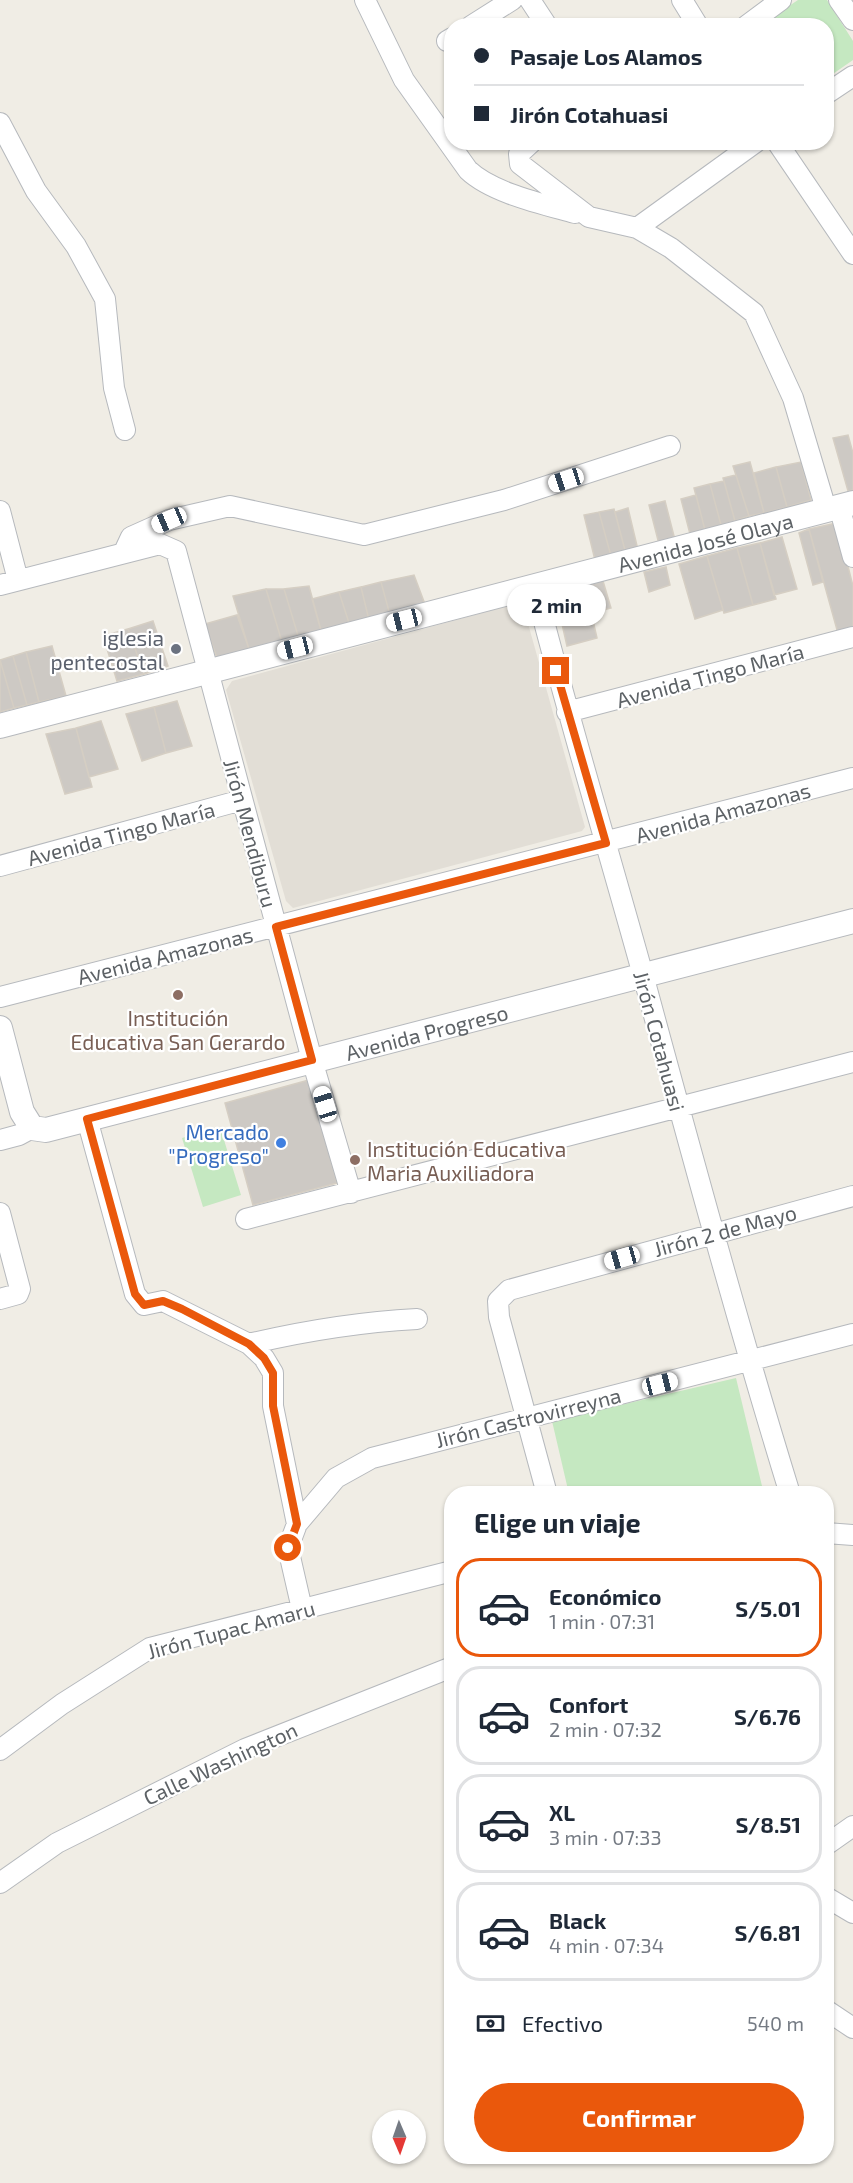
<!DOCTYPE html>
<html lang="es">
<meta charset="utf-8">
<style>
:root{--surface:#fff;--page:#f6f6f7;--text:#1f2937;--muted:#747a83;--line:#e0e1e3;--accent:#ea580c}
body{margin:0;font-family:"Exo 2",sans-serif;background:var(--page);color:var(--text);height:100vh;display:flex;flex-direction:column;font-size:22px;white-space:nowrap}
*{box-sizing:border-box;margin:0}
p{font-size:20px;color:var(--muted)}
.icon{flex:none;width:33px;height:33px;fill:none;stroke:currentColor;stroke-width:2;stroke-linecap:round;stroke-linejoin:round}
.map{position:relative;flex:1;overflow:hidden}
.drawer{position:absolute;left:444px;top:1486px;width:390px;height:678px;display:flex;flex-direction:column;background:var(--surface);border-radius:24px;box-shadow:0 2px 4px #0004}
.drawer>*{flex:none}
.top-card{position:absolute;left:444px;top:18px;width:390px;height:132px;border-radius:24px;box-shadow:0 2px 4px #0004;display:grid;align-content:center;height:132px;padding:0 30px;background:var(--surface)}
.needle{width:39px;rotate:178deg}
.tools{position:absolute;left:372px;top:2110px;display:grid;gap:12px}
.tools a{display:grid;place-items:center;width:54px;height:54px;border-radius:50%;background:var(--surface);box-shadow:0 2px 4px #0004;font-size:30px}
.end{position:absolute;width:27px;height:27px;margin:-14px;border:8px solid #ea580c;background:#fff;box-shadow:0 0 0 3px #fff}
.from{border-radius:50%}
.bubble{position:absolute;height:42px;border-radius:21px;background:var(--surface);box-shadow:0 2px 4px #0004;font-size:20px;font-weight:700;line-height:42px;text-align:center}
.car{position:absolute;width:18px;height:36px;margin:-18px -9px;border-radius:8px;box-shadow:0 0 4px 2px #0007;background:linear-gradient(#fff 24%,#345 0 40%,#fff 0 76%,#345 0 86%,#fff 0)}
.top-card b{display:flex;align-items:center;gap:21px;height:57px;font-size:22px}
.top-card b+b{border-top:2px solid var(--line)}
.top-card i{width:15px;height:15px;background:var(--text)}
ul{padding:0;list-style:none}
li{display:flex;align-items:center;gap:18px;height:99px;margin:0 12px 9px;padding:0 18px;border:3px solid var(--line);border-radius:24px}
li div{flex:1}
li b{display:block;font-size:22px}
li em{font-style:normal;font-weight:700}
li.selected{border-color:var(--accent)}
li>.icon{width:54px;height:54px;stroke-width:1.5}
h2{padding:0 30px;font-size:27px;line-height:72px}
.pay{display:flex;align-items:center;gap:15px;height:66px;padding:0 30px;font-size:22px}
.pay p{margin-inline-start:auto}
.cta{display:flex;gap:12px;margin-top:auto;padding:12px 30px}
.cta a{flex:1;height:69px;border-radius:36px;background:var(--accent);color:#fff;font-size:24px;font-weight:700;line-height:69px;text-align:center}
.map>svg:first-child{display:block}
.education{fill:#e2ded6}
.green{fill:#c5e8c1}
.building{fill:#cdc9c4;stroke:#d5cec3;stroke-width:1.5}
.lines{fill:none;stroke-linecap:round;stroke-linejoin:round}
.minor-casing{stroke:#b6b9bd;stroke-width:22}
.tertiary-casing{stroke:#b6b9bd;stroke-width:26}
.minor{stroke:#fff;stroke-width:20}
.tertiary{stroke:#fff;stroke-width:24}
.route{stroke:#ea580c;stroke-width:8}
.worship-dot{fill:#6b7280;stroke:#fff;stroke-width:2}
.education-dot{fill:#8d6e63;stroke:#fff;stroke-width:2}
.shop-dot{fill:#3f7fe0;stroke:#fff;stroke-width:2}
.labels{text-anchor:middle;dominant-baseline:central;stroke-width:4.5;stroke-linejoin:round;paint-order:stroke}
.street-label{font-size:21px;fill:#5d6266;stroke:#fff}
.worship-label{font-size:21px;fill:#5b616d;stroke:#fff;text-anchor:end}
.education-label{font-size:21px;fill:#785e54;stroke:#fff}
.shop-label{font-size:21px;fill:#366cbe;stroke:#fff;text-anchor:end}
</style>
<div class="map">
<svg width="853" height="2183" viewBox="0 0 853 2183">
<rect width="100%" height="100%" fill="#f0ede5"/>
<path class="education" d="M 522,602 L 585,827 L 582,831 L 293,908 L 286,901 L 226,690 L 232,681 Z"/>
<path class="green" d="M 798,0 L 827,0 L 853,41 L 853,60 L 827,78 L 826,26 L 759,26 Z
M 220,1127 L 241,1195 L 203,1207 L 182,1138 Z
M 736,1378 L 762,1486 L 728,1494 L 569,1494 L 552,1421 Z"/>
<path class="building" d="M 848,435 L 853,453 L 853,490 L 848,491 L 833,438 Z
M 750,462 L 764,513 L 749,516 L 733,466 Z
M 801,462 L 811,500 L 787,507 L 776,467 Z
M 776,467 L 787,507 L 764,513 L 754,473 Z
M 736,475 L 749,516 L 735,521 L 723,478 Z
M 724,481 L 735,521 L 721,525 L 710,484 Z
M 710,484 L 721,525 L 705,530 L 694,488 Z
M 696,495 L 705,530 L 690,534 L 681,499 Z
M 665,501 L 675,540 L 659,544 L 649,505 Z
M 628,508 L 638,550 L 626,554 L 615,512 Z
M 614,509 L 626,554 L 611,556 L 599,512 Z
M 599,512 L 611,556 L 595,560 L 584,515 Z
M 837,523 L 853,586 L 853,632 L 839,637 L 809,529 Z
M 809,529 L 823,582 L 813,585 L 799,533 Z
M 782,537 L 797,589 L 774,595 L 760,543 Z
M 760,543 L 776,599 L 753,605 L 737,548 Z
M 737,548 L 753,605 L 724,613 L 707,556 Z
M 707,556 L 723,610 L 695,619 L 679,564 Z
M 666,567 L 670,585 L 649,592 L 644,572 Z
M 414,575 L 426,607 L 390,615 L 381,582 Z
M 603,581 L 611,608 L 591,613 L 585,586 Z
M 381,582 L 390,615 L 369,620 L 361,587 Z
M 309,586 L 322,634 L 299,639 L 284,589 Z
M 585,586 L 597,638 L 567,646 L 555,593 Z
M 361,587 L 369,620 L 350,626 L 339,592 Z
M 266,589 L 284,589 L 299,639 L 282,642 Z
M 266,589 L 282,642 L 249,649 L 233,596 Z
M 339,592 L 350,626 L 322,634 L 312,599 Z
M 237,615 L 249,649 L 217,658 L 205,624 Z
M 153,621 L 168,666 L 144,674 L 128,629 Z
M 128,629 L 144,674 L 117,681 L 103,636 Z
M 52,646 L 66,696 L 39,702 L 26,652 Z
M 26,652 L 39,702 L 27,705 L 13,656 Z
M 13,656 L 27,705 L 14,708 L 0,660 Z
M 0,660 L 14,708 L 0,712 Z
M 177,701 L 192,746 L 166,753 L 154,707 Z
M 154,707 L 166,753 L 142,761 L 126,714 Z
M 101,721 L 118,769 L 89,777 L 76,728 Z
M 76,728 L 92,787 L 65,794 L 46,734 Z
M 309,1080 L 337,1183 L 253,1205 L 225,1103 Z"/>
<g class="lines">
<defs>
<path id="minor" d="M 365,0 L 404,80 L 468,170 C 492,193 543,204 575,213
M 530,0 L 547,26
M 682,0 L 698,26
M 839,0 L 853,20
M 471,26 L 512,0
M 746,26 L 781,0
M 447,41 L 452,38
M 826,94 L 853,76
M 0,123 L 36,191 L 76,246 L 105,299 L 114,388 L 125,430
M 532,142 L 519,154 L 520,164 L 589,217 L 637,228 L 671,248 L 754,313 L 793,398 L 826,509
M 777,142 L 853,254
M 637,228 L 756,142
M 839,506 L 853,557
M 0,511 L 18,580
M 124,552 L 131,537 L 169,520 L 230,506 L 364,535 L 504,500 L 670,446
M 0,585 L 160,544 L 176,551 L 312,1060 L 351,1193
M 535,587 C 568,717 607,845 643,975 C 690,1148 737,1322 790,1494
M 567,712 L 853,637
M 0,866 L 242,800
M 0,997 L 853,778
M 87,1119 L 135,1294 L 144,1305 L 163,1301 L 249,1344 L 264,1358 L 273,1373 L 273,1406 L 297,1524 L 288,1548 L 302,1609
M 0,1140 L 19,1135 L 32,1128
M 0,1213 L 20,1289 L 18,1294 L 0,1299
M 246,1219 L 853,1062
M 249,1344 C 304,1331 361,1322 417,1319
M 547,1494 L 499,1317 L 498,1301 L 509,1290 L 853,1196
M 297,1524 L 336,1478 L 372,1458 L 853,1334
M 826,1533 L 853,1535
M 0,1750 L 62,1704 L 150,1648 L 452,1571
M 826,1845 L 853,1826
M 0,1883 L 57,1843 L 245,1749 L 452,1667
M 826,1897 L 853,1913
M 826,2010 L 853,2028"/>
<g id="tertiary">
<path id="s1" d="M 0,726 L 853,503"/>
<path id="s2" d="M 0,1028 L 22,1112 L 32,1128 L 46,1130 L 853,921"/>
</g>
</defs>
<use href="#minor" class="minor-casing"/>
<use href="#tertiary" class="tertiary-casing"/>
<use href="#minor" class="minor"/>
<use href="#tertiary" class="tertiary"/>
</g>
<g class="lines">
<path class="route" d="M 288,1548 L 297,1524 L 273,1406 L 273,1373 L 264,1358 L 249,1344 L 182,1309 L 163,1301 L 144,1305 L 135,1294 L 87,1119 L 312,1060 L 276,927 L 606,843 L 556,671"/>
</g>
<circle class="worship-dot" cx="176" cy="649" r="6"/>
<g class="education-dot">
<circle cx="178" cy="995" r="6"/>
<circle cx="355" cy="1160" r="6"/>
</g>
<circle class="shop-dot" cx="281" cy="1143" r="6"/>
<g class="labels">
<g class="street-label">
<text stroke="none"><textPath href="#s1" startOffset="729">Avenida José Olaya</textPath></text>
<text transform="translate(710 675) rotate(-15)">Avenida Tingo María</text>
<text transform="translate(723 812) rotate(-15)">Avenida Amazonas</text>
<text transform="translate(121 833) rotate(-15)">Avenida Tingo María</text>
<text transform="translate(251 833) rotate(75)">Jirón Mendiburu</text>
<text transform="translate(165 955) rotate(-14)">Avenida Amazonas</text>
<text stroke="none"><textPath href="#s2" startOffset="513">Avenida Progreso</textPath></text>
<text transform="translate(660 1041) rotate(75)">Jirón Cotahuasi</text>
<text transform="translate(725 1230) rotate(-15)">Jirón 2 de Mayo</text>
<text transform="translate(528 1417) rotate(-14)">Jirón Castrovirreyna</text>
<text transform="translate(231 1629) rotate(-15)">Jirón Tupac Amaru</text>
<text transform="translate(220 1763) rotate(-25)">Calle Washington</text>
</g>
<g class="worship-label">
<text x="164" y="637">iglesia<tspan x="164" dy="24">pentecostal</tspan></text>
</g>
<g class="education-label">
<text x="178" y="1017">Institución<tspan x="178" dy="24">Educativa San Gerardo</tspan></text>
<text x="367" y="1148" text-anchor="start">Institución Educativa<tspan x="367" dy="24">Maria Auxiliadora</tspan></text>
</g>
<g class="shop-label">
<text x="269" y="1131">Mercado<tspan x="269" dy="24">"Progreso"</tspan></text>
</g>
</g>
</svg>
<div class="tools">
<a><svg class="needle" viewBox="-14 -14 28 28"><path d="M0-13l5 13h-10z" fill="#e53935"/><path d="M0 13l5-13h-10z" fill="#747a83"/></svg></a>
</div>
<i class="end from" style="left:288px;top:1548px"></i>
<i class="end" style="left:556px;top:671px"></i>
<div class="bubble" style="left:507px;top:584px;width:99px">2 min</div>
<i class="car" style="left:566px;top:480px;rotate:252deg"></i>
<i class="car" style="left:169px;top:520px;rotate:247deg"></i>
<i class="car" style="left:404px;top:620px;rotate:256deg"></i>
<i class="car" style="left:295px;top:648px;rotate:256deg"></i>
<i class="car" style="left:325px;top:1104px;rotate:343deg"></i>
<i class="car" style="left:622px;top:1258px;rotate:254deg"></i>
<i class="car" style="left:660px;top:1384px;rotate:76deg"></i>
<div class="top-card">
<b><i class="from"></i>Pasaje Los Alamos</b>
<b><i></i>Jirón Cotahuasi</b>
</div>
<section class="drawer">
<h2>Elige un viaje</h2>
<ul>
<li class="selected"><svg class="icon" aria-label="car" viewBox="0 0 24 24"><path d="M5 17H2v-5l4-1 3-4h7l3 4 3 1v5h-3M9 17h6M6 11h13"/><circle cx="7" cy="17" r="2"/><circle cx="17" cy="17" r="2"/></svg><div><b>Económico</b><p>1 min · 07:31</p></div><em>S/5.01</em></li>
<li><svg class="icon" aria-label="car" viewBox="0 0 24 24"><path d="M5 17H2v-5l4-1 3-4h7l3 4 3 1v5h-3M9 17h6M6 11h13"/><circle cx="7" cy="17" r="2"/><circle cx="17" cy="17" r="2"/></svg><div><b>Confort</b><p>2 min · 07:32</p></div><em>S/6.76</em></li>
<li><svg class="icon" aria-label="car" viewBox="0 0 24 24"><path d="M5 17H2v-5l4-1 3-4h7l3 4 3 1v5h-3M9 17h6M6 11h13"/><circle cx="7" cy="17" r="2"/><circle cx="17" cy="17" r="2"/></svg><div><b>XL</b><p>3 min · 07:33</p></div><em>S/8.51</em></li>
<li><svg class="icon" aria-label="car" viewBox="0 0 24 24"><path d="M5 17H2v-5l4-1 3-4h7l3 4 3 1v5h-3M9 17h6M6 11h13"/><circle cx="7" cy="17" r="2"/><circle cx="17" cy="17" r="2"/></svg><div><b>Black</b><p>4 min · 07:34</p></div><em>S/6.81</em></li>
</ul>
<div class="pay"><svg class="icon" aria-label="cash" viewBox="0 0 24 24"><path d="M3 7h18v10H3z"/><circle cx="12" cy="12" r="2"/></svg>Efectivo<p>540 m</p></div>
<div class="cta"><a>Confirmar</a></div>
</section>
</div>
